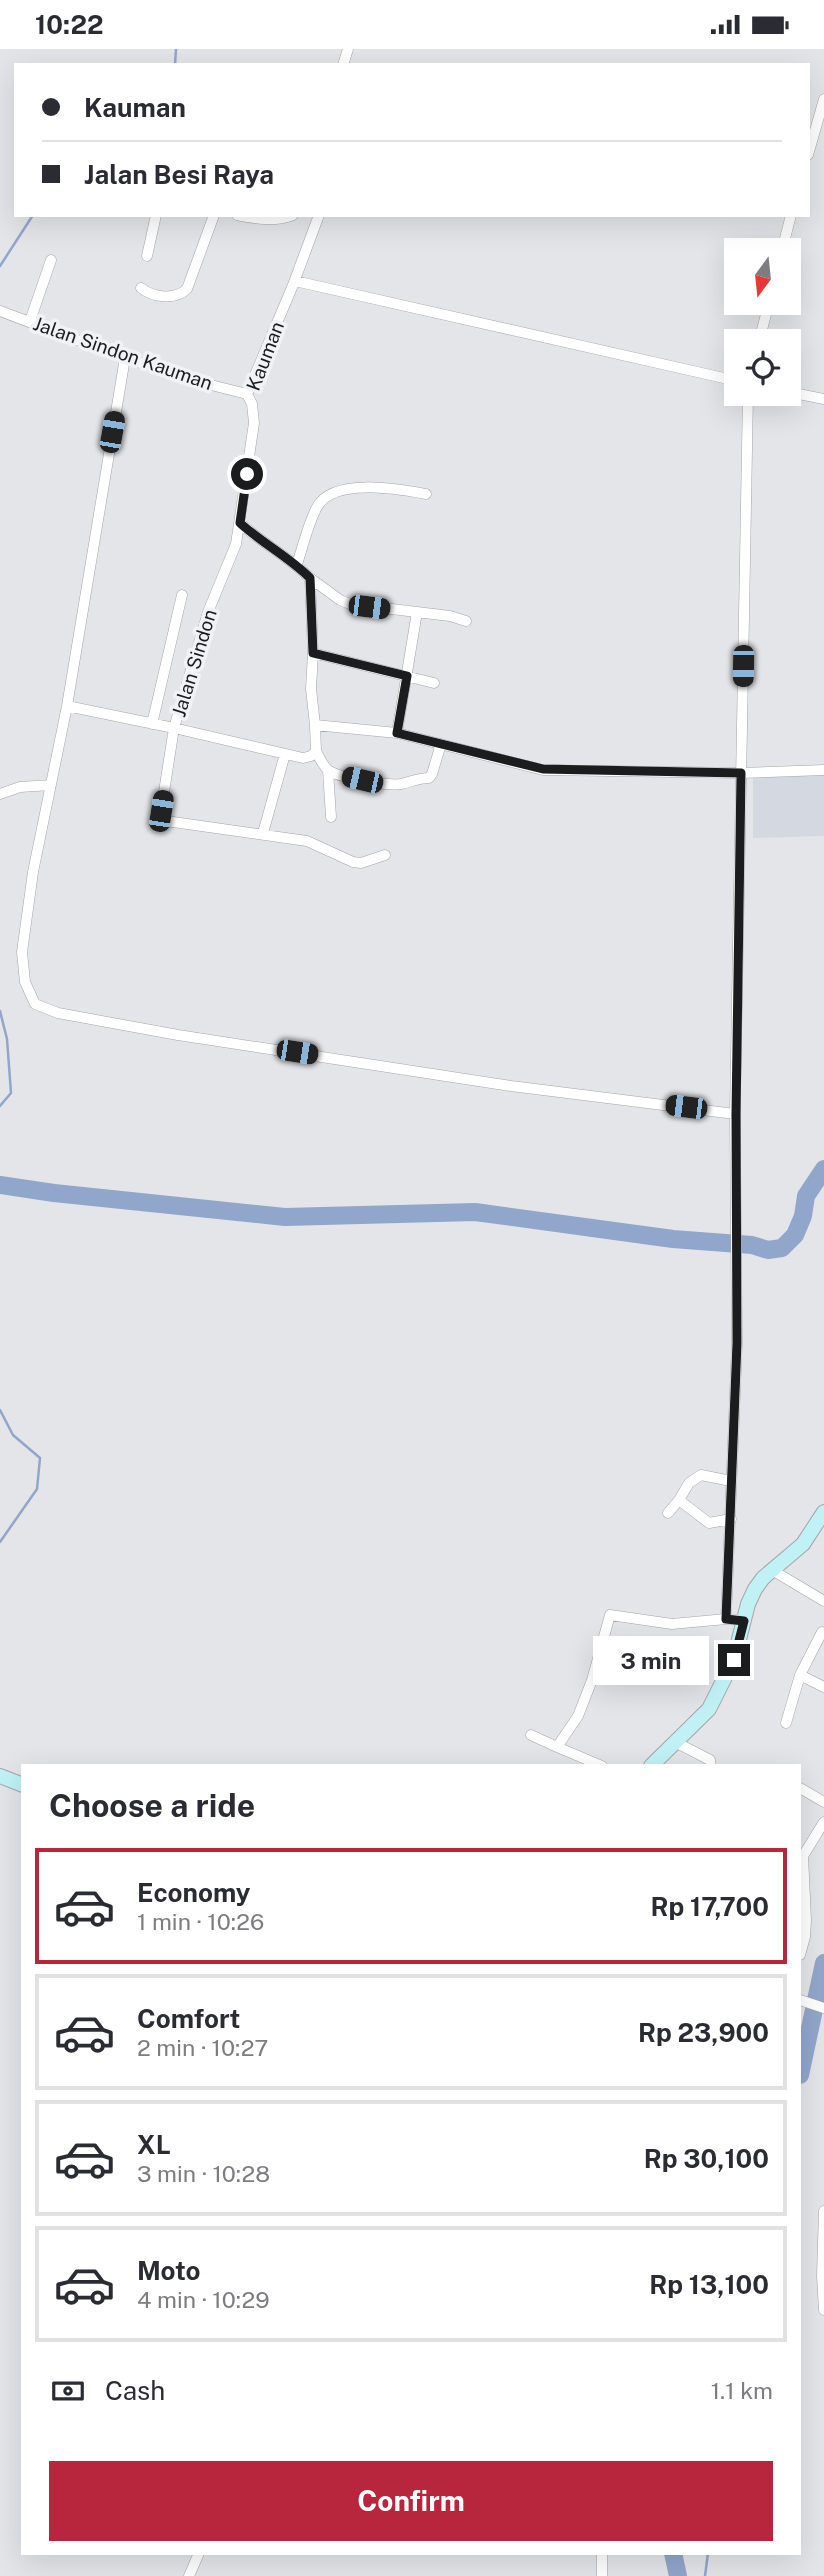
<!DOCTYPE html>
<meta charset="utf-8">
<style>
:root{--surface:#fff;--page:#f7f7f7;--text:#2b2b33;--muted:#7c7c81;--line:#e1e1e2;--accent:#b7263d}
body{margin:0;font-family:"Public Sans",sans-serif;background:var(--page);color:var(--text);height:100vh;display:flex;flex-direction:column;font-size:26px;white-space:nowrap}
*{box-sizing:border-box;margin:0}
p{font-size:23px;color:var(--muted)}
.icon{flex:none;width:38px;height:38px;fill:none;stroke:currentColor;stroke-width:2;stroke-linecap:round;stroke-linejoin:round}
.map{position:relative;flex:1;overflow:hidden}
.details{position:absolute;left:21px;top:1715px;width:780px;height:791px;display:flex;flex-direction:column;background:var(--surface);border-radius:0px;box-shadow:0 7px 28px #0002}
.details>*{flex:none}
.guide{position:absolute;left:14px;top:14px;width:796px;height:154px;border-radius:0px;box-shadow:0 7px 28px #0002;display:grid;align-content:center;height:154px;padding:0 28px;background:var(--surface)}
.needle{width:46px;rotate:195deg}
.tools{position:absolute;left:724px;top:189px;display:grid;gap:14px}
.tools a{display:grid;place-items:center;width:77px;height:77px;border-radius:0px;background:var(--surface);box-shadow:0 7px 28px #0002;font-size:35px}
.end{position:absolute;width:32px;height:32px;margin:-16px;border:9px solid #1b1c1d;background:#fff;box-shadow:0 0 0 4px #fff}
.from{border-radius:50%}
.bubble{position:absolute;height:49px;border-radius:0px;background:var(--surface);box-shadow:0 7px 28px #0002;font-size:23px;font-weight:700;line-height:49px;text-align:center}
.car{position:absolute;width:21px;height:42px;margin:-21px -10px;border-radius:9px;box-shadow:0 0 5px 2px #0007;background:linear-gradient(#222 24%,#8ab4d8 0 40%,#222 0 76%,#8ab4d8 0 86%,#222 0)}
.guide b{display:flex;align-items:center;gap:24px;height:66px;font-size:26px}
.guide b+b{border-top:2px solid var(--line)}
.guide i{width:18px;height:18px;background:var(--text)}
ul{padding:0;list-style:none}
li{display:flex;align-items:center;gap:21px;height:116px;margin:0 14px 10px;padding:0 14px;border:4px solid var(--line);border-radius:0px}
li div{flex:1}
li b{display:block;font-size:26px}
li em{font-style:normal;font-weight:700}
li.active{border-color:var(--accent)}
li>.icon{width:63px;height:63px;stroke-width:1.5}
h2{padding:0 28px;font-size:32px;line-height:84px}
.pay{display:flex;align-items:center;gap:18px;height:77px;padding:0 28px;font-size:26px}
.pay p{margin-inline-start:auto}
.primary-button{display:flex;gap:14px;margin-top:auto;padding:14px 28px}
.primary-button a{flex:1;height:80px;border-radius:0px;background:var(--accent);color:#fff;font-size:28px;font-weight:700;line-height:80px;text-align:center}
.status{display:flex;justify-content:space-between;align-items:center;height:49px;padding:0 35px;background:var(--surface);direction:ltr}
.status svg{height:19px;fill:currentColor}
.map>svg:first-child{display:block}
.built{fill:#d4d8e1}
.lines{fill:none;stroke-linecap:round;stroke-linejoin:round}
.stream{stroke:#91a6cb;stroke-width:2.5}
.river{stroke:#91a6cb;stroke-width:18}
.street-casing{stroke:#a4a5a8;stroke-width:11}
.secondary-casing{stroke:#a4a5a8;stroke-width:16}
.street{stroke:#fff;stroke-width:10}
.secondary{stroke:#c0f2f5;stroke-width:14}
.route{stroke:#1b1c1d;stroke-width:9}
.labels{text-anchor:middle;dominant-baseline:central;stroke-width:7;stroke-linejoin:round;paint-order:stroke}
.street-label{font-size:19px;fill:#1b1c1d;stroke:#f1f2f5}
</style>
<div class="status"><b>10:22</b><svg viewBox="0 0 49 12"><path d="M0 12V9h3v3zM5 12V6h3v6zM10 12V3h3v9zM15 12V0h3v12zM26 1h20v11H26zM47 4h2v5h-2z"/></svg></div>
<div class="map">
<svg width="824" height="2527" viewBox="0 0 824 2527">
<rect width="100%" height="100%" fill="#e4e5e8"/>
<path class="built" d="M 824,725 L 824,787 L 753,789 L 753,726 Z"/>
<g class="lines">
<path class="stream" d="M 175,16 L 176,0
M 0,217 L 33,166
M 0,962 L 7,990 L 11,1044 L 0,1057
M 0,1361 L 13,1386 L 40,1409 L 37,1440 L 0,1493
M 705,2527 L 708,2504"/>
<path class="river" d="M 0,1136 L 54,1144 L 285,1168 L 475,1163 L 673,1190 L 752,1196 L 768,1201 L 782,1199 L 795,1186 L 803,1167 L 806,1147 L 824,1120
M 800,2026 L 824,1914
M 673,2504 L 678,2527"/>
<defs>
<path id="street" d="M 343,16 L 348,0
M 808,106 L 824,50
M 237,166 C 256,170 275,173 293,166
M 319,166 L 293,236 L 247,345 L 252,355 L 254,374 L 236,495 L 208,563 L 174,679 L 303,709 L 311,707 L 316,702 L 315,676 L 397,684 L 543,721 L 741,724 L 824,721
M 782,201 L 791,166
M 147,207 L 156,166
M 295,232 L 737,332
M 141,239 C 154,249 175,251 187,240 L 214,166
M 0,262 L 125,309 L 203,334 L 247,345
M 30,272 L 51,211
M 759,292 L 769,254
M 125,309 L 67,657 L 33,823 L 22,903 L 25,933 L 35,955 L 58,964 L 178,986 L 511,1037 L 735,1065
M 789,343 L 824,350
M 240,474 C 262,494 289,508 310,529 L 313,604 L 434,634
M 297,515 C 303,497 308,475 317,458 C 333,428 398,440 426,445
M 310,529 L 340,551 L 350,555 L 450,567 L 466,572
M 313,604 L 311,640 L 315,676
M 67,657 L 174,679 L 161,762 L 161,767 L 166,772 L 307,792 L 353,813 L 361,814 L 385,806
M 152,675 L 182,546
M 397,684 L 417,563
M 316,702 C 319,708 323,717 328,721 C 339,729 388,737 401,735 C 411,733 418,729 429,729 L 432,725 L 441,695
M 328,721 L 331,768
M 0,745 L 20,738 L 51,736
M 263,784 L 285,705
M 679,1451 L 689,1434 L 701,1426 L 731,1432
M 668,1464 L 679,1451 L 709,1474 L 731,1470
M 772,1521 L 824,1552
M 745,1571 L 726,1570 L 737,1294 L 735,1065 L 748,345
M 822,1583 L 800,1626 L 824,1638
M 786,1674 L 800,1626
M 531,1686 L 557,1698 L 578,1667 L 592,1631 L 610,1566 L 672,1575 L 726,1570
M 677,1694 L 710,1711 L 710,1717
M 557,1698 L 602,1717
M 800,1739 L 824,1753
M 800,1906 L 805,1888 L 806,1871 L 803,1807 L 824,1773
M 800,1951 L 824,1959
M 824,2162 L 822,2227 L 824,2261
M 189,2527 L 199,2504
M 602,2527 L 602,2504"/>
<path id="secondary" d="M 651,1717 L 709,1660 L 734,1610 L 748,1555 L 755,1540 L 763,1529 L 803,1495 L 824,1463
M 0,1727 L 23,1736"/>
</defs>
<use href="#street" class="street-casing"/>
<use href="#secondary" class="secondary-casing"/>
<use href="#street" class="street"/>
<use href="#secondary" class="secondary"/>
</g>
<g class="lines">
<path class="route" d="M 247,425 L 240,474 C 262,494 289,508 310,529 L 313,604 L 407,627 L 397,684 L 543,720 L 741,724 L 736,1065 L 737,1294 L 726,1570 L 744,1572 L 734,1611"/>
</g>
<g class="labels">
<g class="street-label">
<text transform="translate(123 304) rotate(19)">Jalan Sindon Kauman</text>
<text transform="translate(265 307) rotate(-69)">Kauman</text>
<text transform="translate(194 614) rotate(-73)">Jalan Sindon</text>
</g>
</g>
</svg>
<div class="tools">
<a><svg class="needle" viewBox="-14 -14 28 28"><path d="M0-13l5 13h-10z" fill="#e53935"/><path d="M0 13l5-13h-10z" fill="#7c7c81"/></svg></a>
<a><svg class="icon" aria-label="locate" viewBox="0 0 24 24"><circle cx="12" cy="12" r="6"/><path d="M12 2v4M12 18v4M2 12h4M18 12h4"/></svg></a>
</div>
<i class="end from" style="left:247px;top:425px"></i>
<i class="end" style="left:734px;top:1611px"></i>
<div class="bubble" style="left:593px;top:1587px;width:116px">3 min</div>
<i class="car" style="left:112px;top:383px;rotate:10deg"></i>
<i class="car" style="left:369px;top:558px;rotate:97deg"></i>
<i class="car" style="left:743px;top:617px;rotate:181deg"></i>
<i class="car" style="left:362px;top:731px;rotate:283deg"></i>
<i class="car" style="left:161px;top:762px;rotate:9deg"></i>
<i class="car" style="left:297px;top:1003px;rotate:99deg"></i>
<i class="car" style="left:686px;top:1058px;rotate:277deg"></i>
<div class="guide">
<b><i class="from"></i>Kauman</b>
<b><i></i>Jalan Besi Raya</b>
</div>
<section class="details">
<h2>Choose a ride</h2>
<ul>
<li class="active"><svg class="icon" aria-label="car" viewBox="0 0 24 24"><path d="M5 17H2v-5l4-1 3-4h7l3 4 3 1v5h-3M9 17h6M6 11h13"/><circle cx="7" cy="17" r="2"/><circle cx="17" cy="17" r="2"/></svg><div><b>Economy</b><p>1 min · 10:26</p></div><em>Rp 17,700</em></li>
<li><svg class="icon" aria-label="car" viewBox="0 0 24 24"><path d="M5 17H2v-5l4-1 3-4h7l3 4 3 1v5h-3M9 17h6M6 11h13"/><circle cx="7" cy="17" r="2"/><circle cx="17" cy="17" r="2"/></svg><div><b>Comfort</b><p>2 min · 10:27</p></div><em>Rp 23,900</em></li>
<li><svg class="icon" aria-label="car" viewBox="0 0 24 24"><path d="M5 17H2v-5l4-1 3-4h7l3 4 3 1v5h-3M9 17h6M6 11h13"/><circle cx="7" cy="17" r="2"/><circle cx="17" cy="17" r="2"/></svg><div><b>XL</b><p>3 min · 10:28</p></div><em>Rp 30,100</em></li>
<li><svg class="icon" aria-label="car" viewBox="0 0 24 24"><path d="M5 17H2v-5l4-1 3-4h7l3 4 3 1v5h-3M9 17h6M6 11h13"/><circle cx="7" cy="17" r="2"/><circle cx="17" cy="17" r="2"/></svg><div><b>Moto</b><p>4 min · 10:29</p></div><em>Rp 13,100</em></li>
</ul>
<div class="pay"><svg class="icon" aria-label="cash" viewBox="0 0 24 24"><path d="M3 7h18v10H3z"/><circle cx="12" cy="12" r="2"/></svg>Cash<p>1.1 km</p></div>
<div class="primary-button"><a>Confirm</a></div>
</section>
</div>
